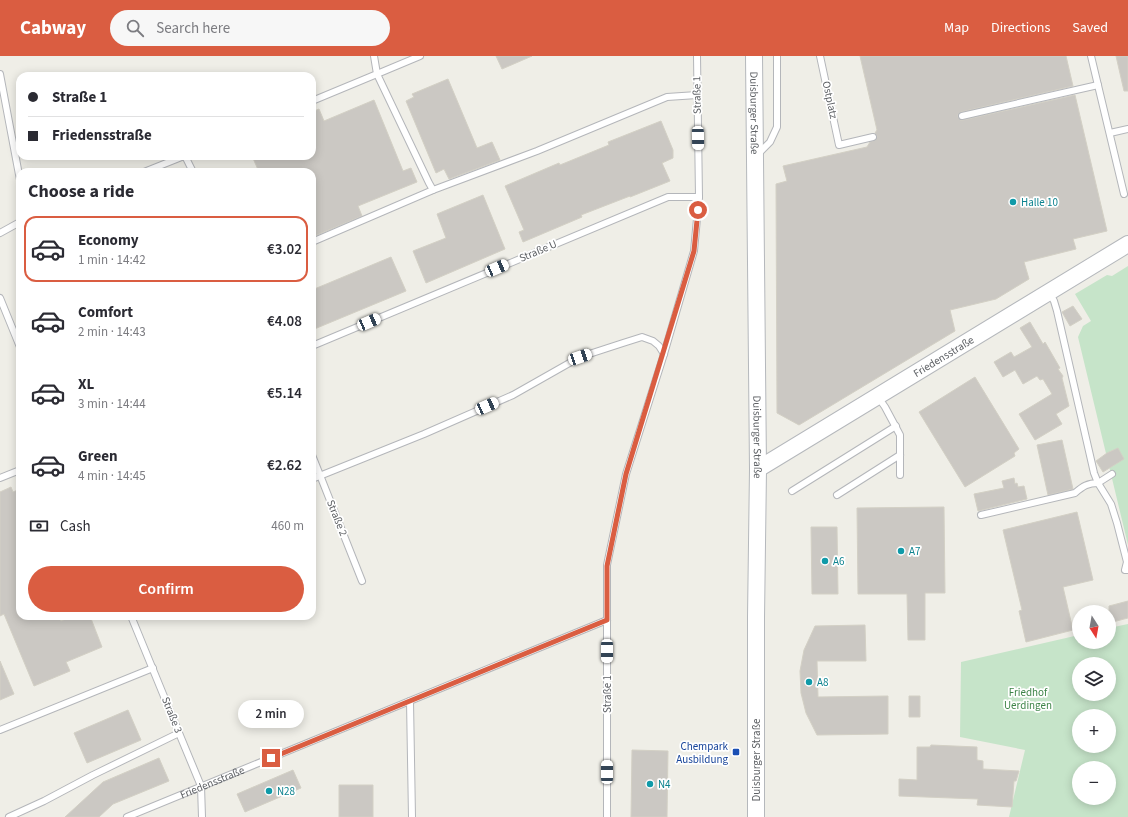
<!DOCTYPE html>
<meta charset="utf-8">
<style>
:root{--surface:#fff;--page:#f7f7f7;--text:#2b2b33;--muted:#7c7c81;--line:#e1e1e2;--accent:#da5d41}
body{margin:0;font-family:"Source Sans 3",sans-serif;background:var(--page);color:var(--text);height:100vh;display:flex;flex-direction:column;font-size:15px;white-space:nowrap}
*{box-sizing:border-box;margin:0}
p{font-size:13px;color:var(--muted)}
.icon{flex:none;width:22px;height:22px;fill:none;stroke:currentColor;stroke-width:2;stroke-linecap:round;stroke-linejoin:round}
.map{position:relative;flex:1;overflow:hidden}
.drawer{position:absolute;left:16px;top:112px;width:300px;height:452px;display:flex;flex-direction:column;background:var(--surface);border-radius:12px;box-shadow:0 2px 10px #0003}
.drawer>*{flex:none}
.banner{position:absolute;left:16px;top:16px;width:300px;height:88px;border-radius:12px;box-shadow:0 2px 10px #0003;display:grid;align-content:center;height:88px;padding:0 12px;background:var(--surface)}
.needle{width:26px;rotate:169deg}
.buttons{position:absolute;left:1072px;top:549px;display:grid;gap:8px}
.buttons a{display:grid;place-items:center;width:44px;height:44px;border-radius:50%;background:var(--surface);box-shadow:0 2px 10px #0003;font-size:20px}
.end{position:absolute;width:18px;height:18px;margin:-9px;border:5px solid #da5d41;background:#fff;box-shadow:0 0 0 2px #fff}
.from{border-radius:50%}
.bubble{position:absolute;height:28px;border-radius:14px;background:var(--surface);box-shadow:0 2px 10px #0003;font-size:13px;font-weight:600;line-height:28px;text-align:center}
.car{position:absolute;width:12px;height:24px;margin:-12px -6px;border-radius:5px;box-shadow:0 0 3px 1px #0007;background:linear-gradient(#fff 24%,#345 0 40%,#fff 0 76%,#345 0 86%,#fff 0)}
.banner b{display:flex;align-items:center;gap:14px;height:38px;font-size:15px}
.banner b+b{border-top:1px solid var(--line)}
.banner i{width:10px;height:10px;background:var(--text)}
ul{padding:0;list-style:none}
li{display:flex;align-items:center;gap:12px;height:66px;margin:0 8px 6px;padding:0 4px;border:2px solid transparent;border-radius:12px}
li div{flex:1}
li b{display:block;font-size:15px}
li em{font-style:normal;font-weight:600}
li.current{border-color:var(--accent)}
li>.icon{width:36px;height:36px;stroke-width:1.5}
h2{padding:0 12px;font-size:18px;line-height:48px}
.pay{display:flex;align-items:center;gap:10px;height:44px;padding:0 12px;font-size:15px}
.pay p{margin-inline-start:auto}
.cta{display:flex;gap:8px;margin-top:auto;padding:8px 12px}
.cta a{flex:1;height:46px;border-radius:24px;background:var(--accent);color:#fff;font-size:16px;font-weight:600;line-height:46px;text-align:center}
header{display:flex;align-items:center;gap:24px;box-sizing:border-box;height:56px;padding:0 20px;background:var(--accent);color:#fff}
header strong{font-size:19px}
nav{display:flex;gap:22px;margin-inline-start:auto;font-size:14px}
.search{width:280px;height:36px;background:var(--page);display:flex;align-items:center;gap:10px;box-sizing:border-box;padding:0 14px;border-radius:22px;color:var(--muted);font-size:15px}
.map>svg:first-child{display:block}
.green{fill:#c6e4c9;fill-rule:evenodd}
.building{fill:#cbc8c3;stroke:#d3d0c5}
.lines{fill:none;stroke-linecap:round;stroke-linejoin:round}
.service-casing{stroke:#b4b6ba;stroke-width:8}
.secondary-casing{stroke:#b5b8bc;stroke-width:18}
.service{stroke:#fff;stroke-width:6}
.secondary{stroke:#fff;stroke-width:16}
.route{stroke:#da5d41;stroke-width:5}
.culture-dot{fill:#0f9aa8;stroke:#fff;stroke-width:1.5}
.transit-dot{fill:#1a4fb4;stroke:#fff;stroke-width:1.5}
.labels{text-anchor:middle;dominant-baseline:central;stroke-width:3.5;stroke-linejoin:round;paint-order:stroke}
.street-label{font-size:11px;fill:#5e6165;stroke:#fff}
.culture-label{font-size:11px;fill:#0d838f;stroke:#fff;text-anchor:start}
.park-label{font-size:11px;fill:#3e8448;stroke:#fff}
.transit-label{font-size:11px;fill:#164399;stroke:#fff;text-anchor:end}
</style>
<header>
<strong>Cabway</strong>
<div class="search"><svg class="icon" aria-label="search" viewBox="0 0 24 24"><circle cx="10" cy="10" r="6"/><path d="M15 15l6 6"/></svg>Search here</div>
<nav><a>Map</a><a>Directions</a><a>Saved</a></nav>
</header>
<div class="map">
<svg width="1128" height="761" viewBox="0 0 1128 761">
<rect width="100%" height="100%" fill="#efeee7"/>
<path class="green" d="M 1128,210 L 1128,489 L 1078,281 L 1083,270 L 1091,265 L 1075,238 L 1107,219 L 1112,220 Z
M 1128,568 L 1128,761 L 1009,761 L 1025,694 L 960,681 L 961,606 L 1079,579 L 1079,586 L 1109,586 L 1109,572 ZM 1079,608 L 1109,608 L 1109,638 L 1079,638 ZM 1079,660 L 1109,660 L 1109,690 L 1079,690 ZM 1079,712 L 1109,712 L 1109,742 L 1079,742 Z"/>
<path class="building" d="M 496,0 L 532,0 L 502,13 Z
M 860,0 L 1066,0 L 1073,30 L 961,56 L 958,58 L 958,61 L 960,64 L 963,64 L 1075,39 L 1107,175 L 1073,183 L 1076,193 L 1024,206 L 1029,223 L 996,243 L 950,254 L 955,275 L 799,369 L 777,357 L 776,128 L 787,125 L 783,110 L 867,91 L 870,86 L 876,84 L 877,80 L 875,77 L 877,74 Z
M 1116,0 L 1128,0 L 1128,35 L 1124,35 Z
M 448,23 L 477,92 L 492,86 L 500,104 L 449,123 L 444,113 L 436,117 L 406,45 L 414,41 L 412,38 Z
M 374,44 L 403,115 L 411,112 L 417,126 L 358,150 L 362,160 L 312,181 L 312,116 L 259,116 L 252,100 L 312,100 L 312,56 L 319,53 L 324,65 Z
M 661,65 L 673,94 L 673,102 L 662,107 L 670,125 L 630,141 L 630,140 L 581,159 L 582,161 L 523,186 L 519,176 L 524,174 L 505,130 L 559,107 L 560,109 L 609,89 L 608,86 Z
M 483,139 L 505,193 L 426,227 L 413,195 L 446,182 L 437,158 Z
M 391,201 L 406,235 L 312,274 L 312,234 Z
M 1073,250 L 1082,263 L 1070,270 L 1062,256 Z
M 1030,266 L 1043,288 L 1045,286 L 1060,312 L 1058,313 L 1063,320 L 1062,322 L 1069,350 L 1056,358 L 1062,368 L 1035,384 L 1019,358 L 1052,338 L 1043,323 L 1040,324 L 1037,320 L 1023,328 L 1015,314 L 1003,321 L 994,306 L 1011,296 L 1014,301 L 1032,291 L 1020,272 Z
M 975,321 L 1019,393 L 1014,397 L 1015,400 L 965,431 L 919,356 Z
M 1062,384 L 1073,433 L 1048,439 L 1037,389 Z
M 1118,392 L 1124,403 L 1103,416 L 1096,405 L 1107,397 Z
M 1014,422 L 1015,428 L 1017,427 L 1018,431 L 1024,430 L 1027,443 L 978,455 L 974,438 L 1004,432 L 1002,425 Z
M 11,431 L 13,436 L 20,433 L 20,560 L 59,560 L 61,565 L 73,560 L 90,560 L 102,591 L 66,606 L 70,615 L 34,630 L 4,558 L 0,560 L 0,436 Z
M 944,451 L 945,537 L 925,537 L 925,584 L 908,584 L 907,538 L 858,538 L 857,452 Z
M 1077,456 L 1093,524 L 1063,531 L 1073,574 L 1026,586 L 1019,555 L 1022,554 L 1003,474 Z
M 811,471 L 837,471 L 838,538 L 812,538 Z
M 1128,545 L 1128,562 L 1109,567 L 1109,550 Z
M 865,569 L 866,605 L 817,605 L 818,641 L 888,640 L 888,678 L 817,679 L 806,657 L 801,637 L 800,615 L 804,594 L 815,570 Z
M 0,605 L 14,638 L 0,644 Z
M 909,640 L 920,640 L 920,661 L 909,661 Z
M 128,654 L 141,684 L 87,707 L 74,677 Z
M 931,689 L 977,691 L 977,704 L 983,705 L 983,713 L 1019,715 L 1016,725 L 1014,725 L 1012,751 L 977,749 L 978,743 L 899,740 L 899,723 L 917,724 L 917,691 L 930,691 Z
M 632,694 L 668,695 L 667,761 L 631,761 Z
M 159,702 L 169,725 L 113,748 L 99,761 L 65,761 L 103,726 Z
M 293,714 L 301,732 L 245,756 L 237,738 Z
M 339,729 L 373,729 L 373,761 L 339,761 Z"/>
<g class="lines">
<defs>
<g id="service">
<path d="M 820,0 L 839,89 L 873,81"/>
<path d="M 1091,0 L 1124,138"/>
<path d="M 0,18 L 20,124"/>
<path d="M 312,45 L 377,18 L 374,0"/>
<path d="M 962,60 L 1098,29"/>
<path d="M 1110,77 L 1128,73"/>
<path d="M 758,98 L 770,86 L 777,71 L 777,0"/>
<path d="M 185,100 L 193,116"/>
<path d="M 144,116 L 184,100"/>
<path d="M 433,134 L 537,95 L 667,41 L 697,39"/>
<path d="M 0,177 L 20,166"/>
<path d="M 312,186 L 433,134 L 429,127 L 377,18 L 420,0"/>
<path d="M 1049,236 L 1054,245 L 1057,255 L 1094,417 L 1098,427 L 1111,448 L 1117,467 L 1127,506 L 1125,514 L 1128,514"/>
<path d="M 0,242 L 20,291"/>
<path d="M 312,290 L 668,141 L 699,141"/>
<path d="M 878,341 L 885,351 L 900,379 L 900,419"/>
<path d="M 312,399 L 362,525"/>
<path d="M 0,422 L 20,414"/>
<path d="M 312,423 L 424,378 L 513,339 L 580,301 L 623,287 L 642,281 L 653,285 L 659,290 L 664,298"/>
<path d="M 792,435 L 896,370"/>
<path d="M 837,439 L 900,399"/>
<path d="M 981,459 L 1075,437 C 1083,430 1088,427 1098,427 L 1112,418"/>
<path d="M 131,560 L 179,677 L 201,730 L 202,761"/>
<path d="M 410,645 L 412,761"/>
<path d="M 0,674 L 153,612"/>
<path d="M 9,761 L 44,745 L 93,719 L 179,677"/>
<path id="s1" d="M 127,761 L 607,564"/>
<path d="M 607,761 L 607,509 L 626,418 L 664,298 L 694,195 L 699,141 L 697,0"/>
</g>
<g id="secondary">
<path id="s2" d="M 754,0 L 758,413 L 756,562 L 756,761"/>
<path id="s3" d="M 758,413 L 1128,188"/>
</g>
</defs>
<use href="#service" class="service-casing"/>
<use href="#secondary" class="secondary-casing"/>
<use href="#service" class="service"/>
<use href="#secondary" class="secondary"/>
</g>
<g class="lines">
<path class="route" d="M 271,702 L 607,564 L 607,510 L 626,418 L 694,195 L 698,154"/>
</g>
<g class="culture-dot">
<circle cx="1013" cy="146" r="4"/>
<circle cx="901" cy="495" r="4"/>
<circle cx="825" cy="505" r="4"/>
<circle cx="809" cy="626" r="4"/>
<circle cx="650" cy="728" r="4"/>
<circle cx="269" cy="735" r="4"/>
</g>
<rect class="transit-dot" x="732" y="692" width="8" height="8" rx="2"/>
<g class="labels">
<g class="street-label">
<text transform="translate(697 39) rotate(-91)">Straße 1</text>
<text transform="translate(830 44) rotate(78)">Ostplatz</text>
<text stroke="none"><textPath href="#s2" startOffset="57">Duisburger Straße</textPath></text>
<text transform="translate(538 195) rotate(-23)">Straße U</text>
<text stroke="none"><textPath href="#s3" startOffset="217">Friedensstraße</textPath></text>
<text stroke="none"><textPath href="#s2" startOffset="381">Duisburger Straße</textPath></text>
<text transform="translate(337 462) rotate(68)">Straße 2</text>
<text transform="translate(607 638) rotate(-90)">Straße 1</text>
<text transform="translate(172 659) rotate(68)">Straße 3</text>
<text transform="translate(756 704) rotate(-90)">Duisburger Straße</text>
<text stroke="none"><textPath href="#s1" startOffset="92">Friedensstraße</textPath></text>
</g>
<g class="culture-label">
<text x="1021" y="146">Halle 10</text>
<text x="909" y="495">A7</text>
<text x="833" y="505">A6</text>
<text x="817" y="626">A8</text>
<text x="658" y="728">N4</text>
<text x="277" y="735">N28</text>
</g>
<g class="park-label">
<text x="1028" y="636">Friedhof<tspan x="1028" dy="13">Uerdingen</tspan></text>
</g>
<g class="transit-label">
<text x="728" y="690">Chempark<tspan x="728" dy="13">Ausbildung</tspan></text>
</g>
</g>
</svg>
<div class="buttons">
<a><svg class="needle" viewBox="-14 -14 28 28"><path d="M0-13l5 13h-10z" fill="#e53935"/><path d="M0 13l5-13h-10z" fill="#7c7c81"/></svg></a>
<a><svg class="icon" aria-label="layers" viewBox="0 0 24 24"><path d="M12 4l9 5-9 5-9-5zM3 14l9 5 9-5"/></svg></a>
<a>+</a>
<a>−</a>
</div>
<i class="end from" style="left:698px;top:154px"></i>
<i class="end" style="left:271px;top:702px"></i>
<div class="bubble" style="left:238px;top:644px;width:66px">2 min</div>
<i class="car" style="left:698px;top:82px;rotate:179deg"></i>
<i class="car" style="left:497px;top:212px;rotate:67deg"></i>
<i class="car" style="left:369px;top:266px;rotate:67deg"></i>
<i class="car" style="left:580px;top:301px;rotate:71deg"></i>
<i class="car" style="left:487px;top:350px;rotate:66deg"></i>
<i class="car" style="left:607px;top:595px;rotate:180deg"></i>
<i class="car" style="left:607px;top:716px;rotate:0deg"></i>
<div class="banner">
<b><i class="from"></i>Straße 1</b>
<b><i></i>Friedensstraße</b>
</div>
<section class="drawer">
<h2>Choose a ride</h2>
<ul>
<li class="current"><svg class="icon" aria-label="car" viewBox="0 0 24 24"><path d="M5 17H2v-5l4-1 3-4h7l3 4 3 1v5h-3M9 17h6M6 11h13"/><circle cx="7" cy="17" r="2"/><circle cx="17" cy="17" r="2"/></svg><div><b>Economy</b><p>1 min · 14:42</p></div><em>€3.02</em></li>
<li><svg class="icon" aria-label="car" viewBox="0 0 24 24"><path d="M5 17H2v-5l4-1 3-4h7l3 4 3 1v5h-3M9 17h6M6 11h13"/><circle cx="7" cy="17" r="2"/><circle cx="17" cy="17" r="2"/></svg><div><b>Comfort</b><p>2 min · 14:43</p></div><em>€4.08</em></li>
<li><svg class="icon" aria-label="car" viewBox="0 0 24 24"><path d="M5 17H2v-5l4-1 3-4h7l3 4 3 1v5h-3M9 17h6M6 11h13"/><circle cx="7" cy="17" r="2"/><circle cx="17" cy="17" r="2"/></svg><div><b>XL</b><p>3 min · 14:44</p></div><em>€5.14</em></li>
<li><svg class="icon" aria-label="car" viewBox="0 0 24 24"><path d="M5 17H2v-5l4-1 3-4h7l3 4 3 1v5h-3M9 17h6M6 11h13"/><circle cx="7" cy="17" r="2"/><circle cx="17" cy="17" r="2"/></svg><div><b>Green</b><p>4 min · 14:45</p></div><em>€2.62</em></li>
</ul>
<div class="pay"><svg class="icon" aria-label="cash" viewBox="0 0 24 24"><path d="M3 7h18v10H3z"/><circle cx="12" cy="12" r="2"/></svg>Cash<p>460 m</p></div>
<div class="cta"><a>Confirm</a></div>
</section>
</div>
